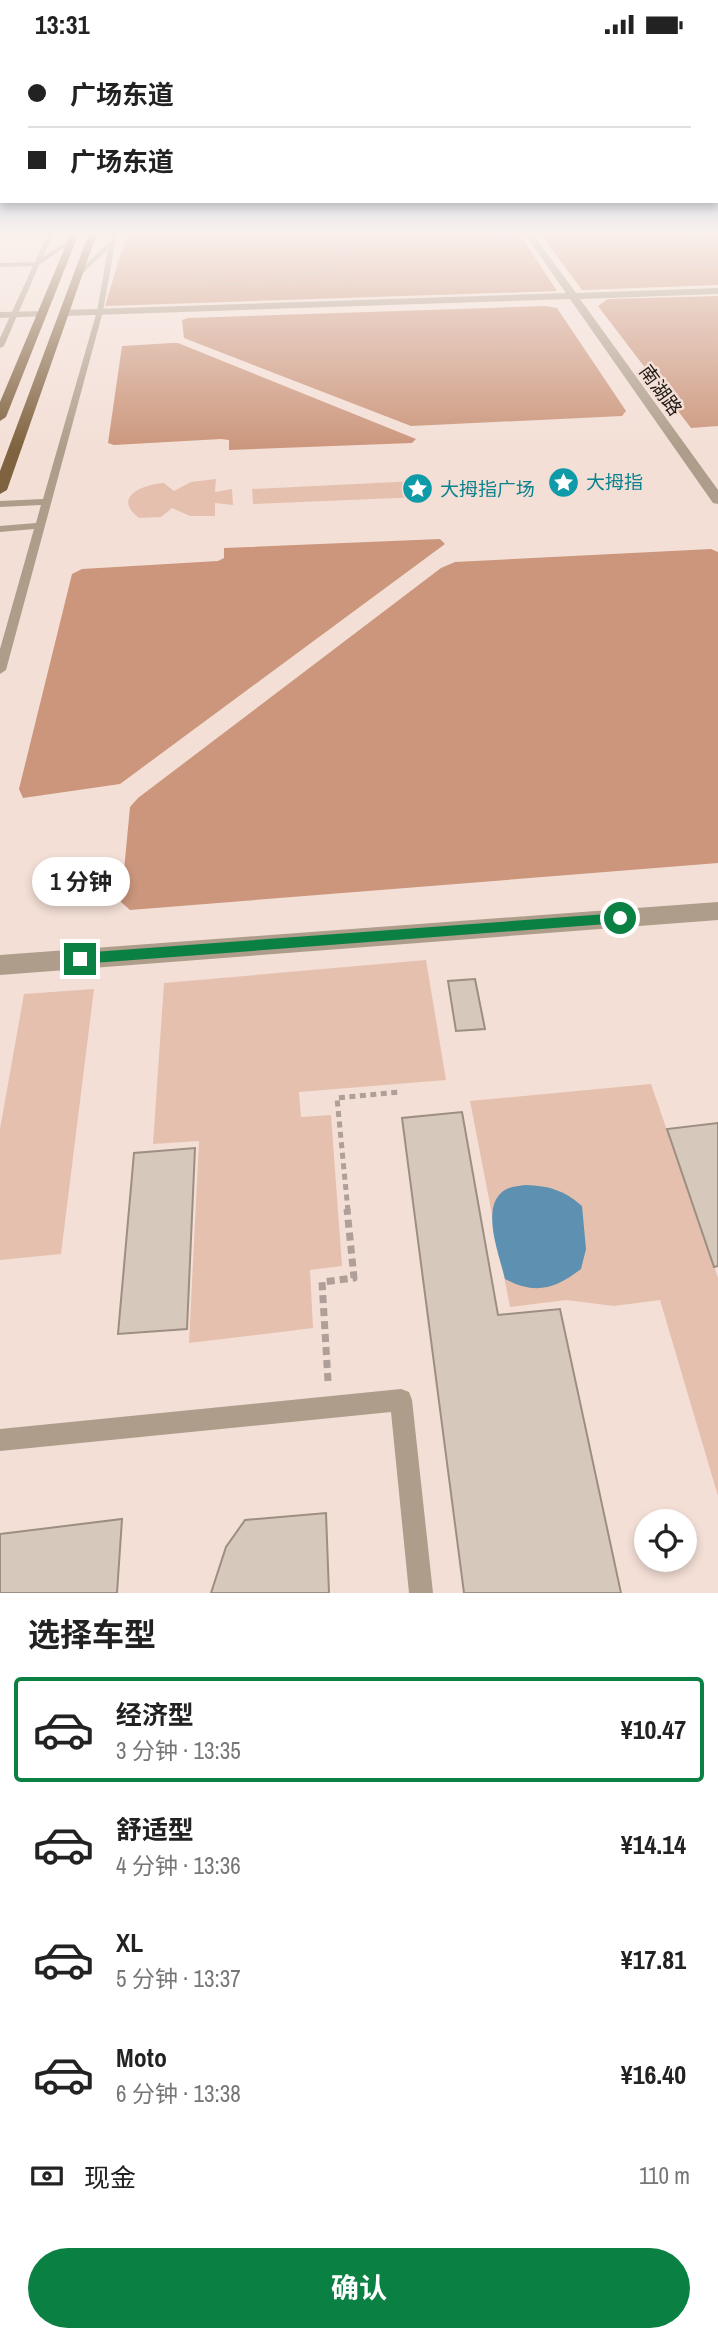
<!DOCTYPE html>
<html lang="zh">
<meta charset="utf-8">
<style>
:root{--surface:#fff;--page:#f6f6f6;--text:#222;--muted:#767676;--line:#e0e0e0;--accent:#0b8043}
body{margin:0;font-family:"Archivo Narrow","Noto Sans SC",sans-serif;background:var(--page);color:var(--text);height:100vh;display:flex;flex-direction:column;font-size:26px;white-space:nowrap}
*{box-sizing:border-box;margin:0}
p{font-size:23px;color:var(--muted)}
.icon{flex:none;width:38px;height:38px;fill:none;stroke:currentColor;stroke-width:2;stroke-linecap:round;stroke-linejoin:round}
.map{position:relative;height:1544px;overflow:hidden}
.panel{display:flex;flex-direction:column;background:var(--surface);flex:1}
.panel>*{flex:none}
.guide{position:absolute;left:0px;top:0px;width:719px;height:154px;box-shadow:0 4px 10px #0003;display:grid;align-content:center;height:154px;padding:0 28px;background:var(--surface)}
.fabs{position:absolute;left:634px;top:1460px;display:grid;gap:14px}
.fabs a{display:grid;place-items:center;width:63px;height:63px;border-radius:50%;background:var(--surface);box-shadow:0 4px 10px #0003;font-size:35px}
.end{position:absolute;width:32px;height:32px;margin:-16px;border:9px solid #0b8043;background:#fff;box-shadow:0 0 0 4px #fff}
.from{border-radius:50%}
.bubble{position:absolute;height:49px;border-radius:24px;background:var(--surface);box-shadow:0 4px 10px #0003;font-size:23px;font-weight:700;line-height:49px;text-align:center}
.guide b{display:flex;align-items:center;gap:24px;height:66px;font-size:26px}
.guide b+b{border-top:2px solid var(--line)}
.guide i{width:18px;height:18px;background:var(--text)}
ul{padding:0;list-style:none}
li{display:flex;align-items:center;gap:21px;height:105px;margin:0 14px 10px;padding:0 14px;border:4px solid transparent;border-radius:7px}
li div{flex:1}
li b{display:block;font-size:26px}
li em{font-style:normal;font-weight:700}
li.on{border-color:var(--accent)}
li>.icon{width:63px;height:63px;stroke-width:1.5}
h2{padding:0 28px;font-size:32px;line-height:84px}
.pay{display:flex;align-items:center;gap:18px;height:77px;padding:0 28px;font-size:26px}
.pay p{margin-inline-start:auto}
.action{display:flex;gap:14px;margin-top:auto;padding:14px 28px}
.action a{flex:1;height:80px;border-radius:42px;background:var(--accent);color:#fff;font-size:28px;font-weight:700;line-height:80px;text-align:center}
.status{display:flex;justify-content:space-between;align-items:center;height:49px;padding:0 35px;background:var(--surface);direction:ltr}
.status svg{height:19px;fill:currentColor}
.map>svg:first-child{display:block}
.green{fill:#e6c0ae}
.forest{fill:#cb967c}
.water{fill:#5d90b1}
.building{fill:#d6c8ba;stroke:#9c8f82;stroke-width:2}
.lines{fill:none;stroke-linecap:round;stroke-linejoin:round}
.path-far2{stroke:#af9f98;stroke-width:2;stroke-dasharray:2.5 2;stroke-linecap:butt}
.path-far1{stroke:#af9f98;stroke-width:5;stroke-dasharray:6 4.5;stroke-linecap:butt}
.path{stroke:#af9f98;stroke-width:7;stroke-dasharray:8 5;stroke-linecap:butt}
.service{fill:#ad9d8a;fill-rule:evenodd}
.tertiary{fill:#ad9d8a;fill-rule:evenodd}
.primary{fill:#7f623f;fill-rule:evenodd}
.route{fill:#0b8043}
.labels{text-anchor:middle;dominant-baseline:central;stroke-width:5;stroke-linejoin:round;paint-order:stroke}
.far-street-label{font-size:19px;fill:#201a17;stroke:#f3dfd6}
.far-culture-label{font-size:19px;fill:#0d838f;stroke:#f3dfd6;text-anchor:start}
</style>
<div class="status"><b>13:31</b><svg viewBox="0 0 49 12"><path d="M0 12V9h3v3zM5 12V6h3v6zM10 12V3h3v9zM15 12V0h3v12zM26 1h20v11H26zM47 4h2v5h-2z"/></svg></div>
<div class="map">
<svg width="718" height="1544" viewBox="0 0 718 1544">
<rect width="100%" height="100%" fill="#f3dfd6"/>
<path class="green" d="M 216,430 L 215,443 L 232,440 L 233,456 L 215,454 L 215,467 L 190,467 L 172,459 L 161,468 L 139,469 C 111,448 144,435 164,434 L 174,442 L 191,433 Z
M 416,432 L 410,440 L 421,448 L 253,455 L 252,440 Z
M 426,911 L 446,1031 L 299,1043 L 301,1068 L 331,1066 L 342,1217 L 310,1221 L 313,1279 L 189,1294 L 199,1092 L 153,1095 L 164,934 Z
M 94,940 L 61,1205 L 0,1211 L 0,1080 L 24,945 Z
M 651,1035 L 718,1229 L 718,1447 L 660,1251 L 614,1257 L 566,1251 L 510,1258 L 470,1052 Z"/>
<path class="forest" d="M 127,184 L 519,184 L 557,242 L 105,257 Z
M 540,184 L 718,184 L 718,236 L 582,241 Z
M 718,247 L 718,377 L 691,379 L 598,257 L 608,250 Z
M 545,257 L 557,259 L 626,362 L 622,367 L 411,377 L 184,289 L 182,271 L 188,269 Z
M 172,294 L 178,294 L 416,390 L 412,394 L 229,401 L 229,391 L 221,390 L 114,396 L 108,394 L 122,297 Z
M 440,490 L 445,495 L 120,735 L 23,749 L 19,740 L 72,525 L 82,520 L 218,512 L 224,509 L 224,499 Z
M 711,500 L 718,503 L 718,814 L 130,861 L 121,853 L 130,758 L 138,749 L 441,519 L 455,513 Z"/>
<path class="water" d="M 526,1136 C 549,1137 564,1141 582,1157 L 586,1200 L 581,1220 C 555,1240 535,1246 505,1230 C 500,1208 482,1164 500,1145 C 506,1138 517,1137 526,1136 Z"/>
<path class="building" d="M 475,930 L 485,980 L 456,982 L 448,932 Z
M 462,1063 L 498,1266 L 560,1260 L 621,1544 L 464,1544 L 402,1069 Z
M 718,1074 L 718,1217 L 714,1218 L 667,1080 Z
M 195,1099 L 187,1280 L 118,1285 L 134,1104 Z
M 326,1464 L 329,1544 L 211,1544 L 226,1498 L 245,1471 Z
M 122,1470 L 117,1544 L 0,1544 L 0,1485 Z"/>
<g class="lines">
<path class="path-far2" d="M 206,184 L 202,223 L 219,234 L 249,237
M 247,184 C 262,218 279,231 317,235
M 594,184 C 629,214 674,215 718,216
M 684,185 L 695,191 L 718,195
M 554,189 L 685,186
M 341,192 L 363,194 L 368,201 L 344,207 L 322,199 L 327,194 Z
M 368,198 L 513,194
M 204,203 L 322,200
M 345,207 L 351,236
M 268,237 L 346,214 L 430,213 L 436,210 L 422,197 L 429,184"/>
<path class="path-far1" d="M 348,1162 L 337,1049 L 400,1043"/>
<path class="path" d="M 328,1332 L 322,1233 L 354,1229 L 347,1160"/>
<path class="service" d="M 48,184 L 54,184 L 43,208 L 70,190 L 75,191 L 39,216 L 4,297 L 0,299 L 0,289 L 33,217 L 0,218 L 0,214 L 35,213 Z
M 111,184 L 117,184 L 103,262 L 6,621 L 0,625 L 0,600 L 34,480 L 0,483 L 0,477 L 36,474 L 41,456 L 0,458 L 0,452 L 43,450 L 97,262 L 108,200 L 79,228 L 74,227 L 109,193 Z
M 401,1340 L 409,1343 L 412,1351 L 433,1544 L 409,1544 L 391,1363 L 0,1402 L 0,1380 Z"/>
<path class="tertiary" d="M 524,184 L 532,184 L 576,244 L 718,239 L 718,245 L 580,250 L 718,441 L 718,455 L 713,454 L 570,250 L 64,267 L 59,264 L 64,261 L 566,244 Z
M 47,262 L 47,266 L 43,267 L 0,269 L 0,263 Z
M 718,853 L 718,871 L 0,926 L 0,906 Z"/>
<path class="primary" d="M 71,184 L 79,184 L 6,368 L 0,372 L 0,353 Z
M 89,184 L 97,184 L 7,441 L 0,445 L 0,422 Z"/>
</g>
<linearGradient id="sky" x2="0" y2="1"><stop stop-color="#70a6d2"/><stop offset="0.46" stop-color="#faf1ed"/><stop offset="1" stop-color="#faf1ed" stop-opacity="0"/></linearGradient>
<rect width="718" height="400" fill="url(#sky)"/>
<path class="route" d="M 620,864 L 627,869 L 620,874 L 80,915 L 74,910 L 80,904 Z"/>
<defs>
<symbol id="sight-disc" viewBox="-11 -11 22 22"><circle r="9.5" fill="#0f9aa8" stroke="#f3dfd6"/><path d="M0-6L1.8-2.2L6-1.7L2.9 1.2L3.7 5.4L0 3.3L-3.7 5.4L-2.9 1.2L-6-1.7L-1.8-2.2Z" fill="#fff"/></symbol>
</defs>
<g fill-rule="evenodd">
<use href="#sight-disc" x="546" y="416" width="35" height="35"/>
<use href="#sight-disc" x="400" y="422" width="35" height="35"/>
</g>
<g class="labels">
<g class="far-street-label">
<text transform="translate(661 341) rotate(54)">南湖路</text>
</g>
<g class="far-culture-label">
<text x="586" y="433">大拇指</text>
<text x="440" y="440">大拇指广场</text>
</g>
</g>
</svg>
<div class="fabs">
<a><svg class="icon" aria-label="locate" viewBox="0 0 24 24"><circle cx="12" cy="12" r="6"/><path d="M12 2v4M12 18v4M2 12h4M18 12h4"/></svg></a>
</div>
<i class="end from" style="left:620px;top:869px"></i>
<i class="end" style="left:80px;top:910px"></i>
<div class="bubble" style="left:32px;top:808px;width:98px">1 分钟</div>
<div class="guide">
<b><i class="from"></i>广场东道</b>
<b><i></i>广场东道</b>
</div>
</div>
<section class="panel">
<h2>选择车型</h2>
<ul>
<li class="on"><svg class="icon" aria-label="car" viewBox="0 0 24 24"><path d="M5 17H2v-5l4-1 3-4h7l3 4 3 1v5h-3M9 17h6M6 11h13"/><circle cx="7" cy="17" r="2"/><circle cx="17" cy="17" r="2"/></svg><div><b>经济型</b><p>3 分钟 · 13:35</p></div><em>¥10.47</em></li>
<li><svg class="icon" aria-label="car" viewBox="0 0 24 24"><path d="M5 17H2v-5l4-1 3-4h7l3 4 3 1v5h-3M9 17h6M6 11h13"/><circle cx="7" cy="17" r="2"/><circle cx="17" cy="17" r="2"/></svg><div><b>舒适型</b><p>4 分钟 · 13:36</p></div><em>¥14.14</em></li>
<li><svg class="icon" aria-label="car" viewBox="0 0 24 24"><path d="M5 17H2v-5l4-1 3-4h7l3 4 3 1v5h-3M9 17h6M6 11h13"/><circle cx="7" cy="17" r="2"/><circle cx="17" cy="17" r="2"/></svg><div><b>XL</b><p>5 分钟 · 13:37</p></div><em>¥17.81</em></li>
<li><svg class="icon" aria-label="car" viewBox="0 0 24 24"><path d="M5 17H2v-5l4-1 3-4h7l3 4 3 1v5h-3M9 17h6M6 11h13"/><circle cx="7" cy="17" r="2"/><circle cx="17" cy="17" r="2"/></svg><div><b>Moto</b><p>6 分钟 · 13:38</p></div><em>¥16.40</em></li>
</ul>
<div class="pay"><svg class="icon" aria-label="cash" viewBox="0 0 24 24"><path d="M3 7h18v10H3z"/><circle cx="12" cy="12" r="2"/></svg>现金<p>110 m</p></div>
<div class="action"><a>确认</a></div>
</section>
